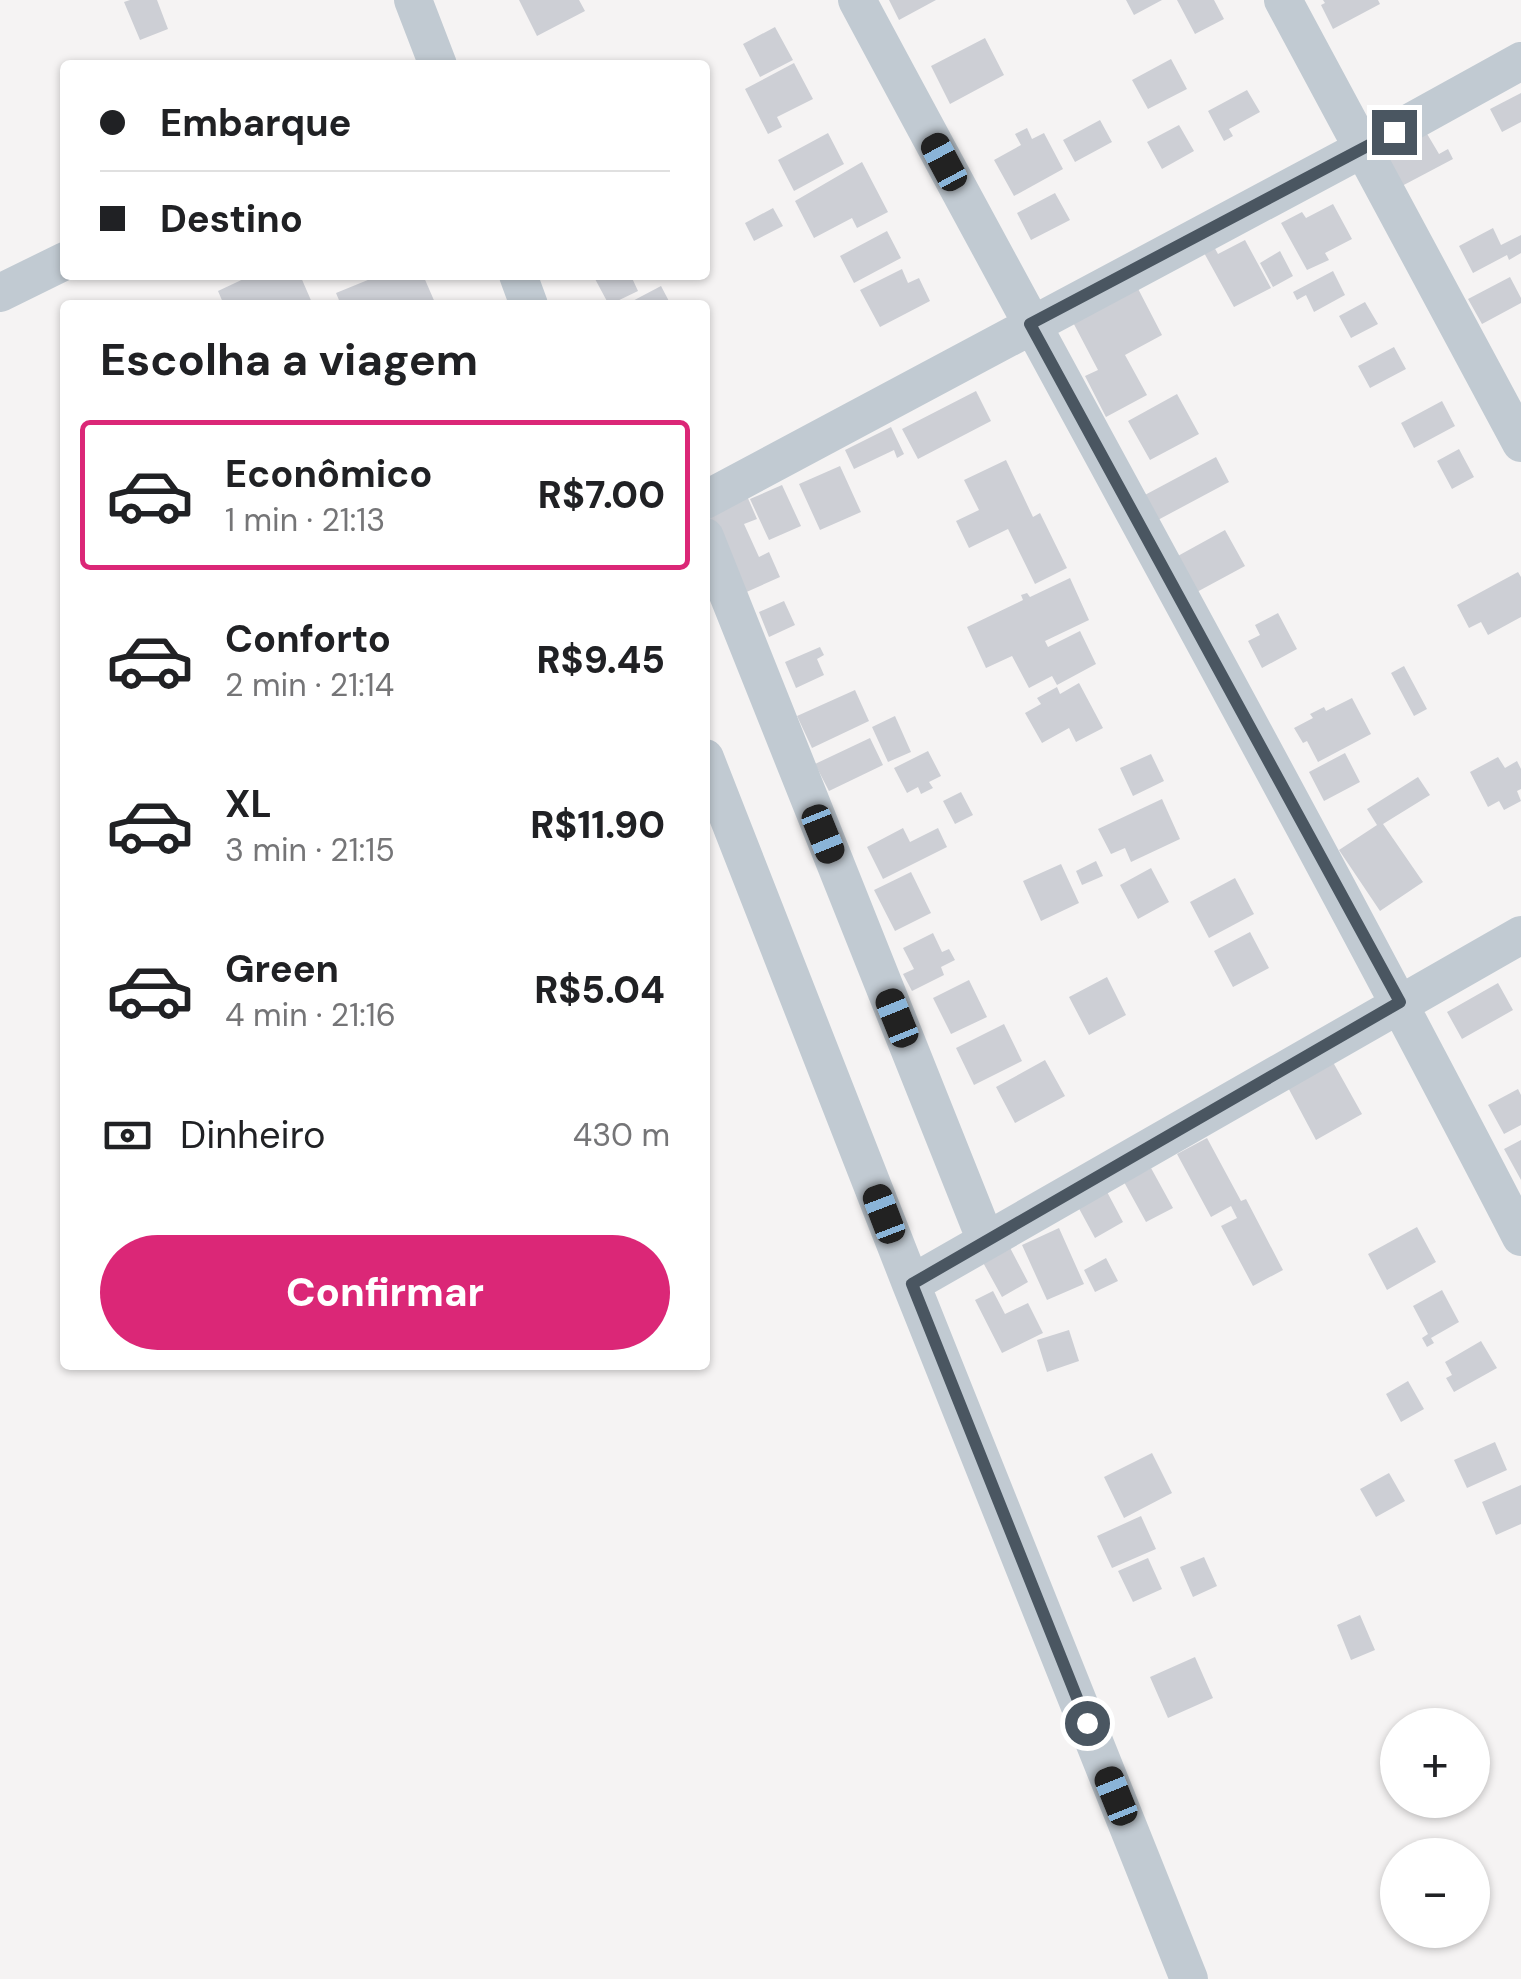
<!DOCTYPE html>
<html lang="pt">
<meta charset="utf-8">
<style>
:root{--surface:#fff;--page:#f2f2f2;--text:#202124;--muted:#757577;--line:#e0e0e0;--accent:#db2777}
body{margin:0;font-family:"DM Sans",sans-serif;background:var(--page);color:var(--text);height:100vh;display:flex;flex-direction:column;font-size:38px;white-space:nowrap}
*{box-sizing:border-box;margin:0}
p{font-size:32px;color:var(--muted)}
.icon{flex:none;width:55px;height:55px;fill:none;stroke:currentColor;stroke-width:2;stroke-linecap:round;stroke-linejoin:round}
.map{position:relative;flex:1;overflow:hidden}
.sheet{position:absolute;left:60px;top:300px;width:650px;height:1070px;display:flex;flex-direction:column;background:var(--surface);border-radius:10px;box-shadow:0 2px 8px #0004}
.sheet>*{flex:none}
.guide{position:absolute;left:60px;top:60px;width:650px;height:220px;border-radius:10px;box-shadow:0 2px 8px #0004;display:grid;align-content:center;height:220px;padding:0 40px;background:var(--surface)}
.buttons{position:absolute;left:1380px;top:1708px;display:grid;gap:20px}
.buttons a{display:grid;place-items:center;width:110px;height:110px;border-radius:50%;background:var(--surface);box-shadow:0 2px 8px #0004;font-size:50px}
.end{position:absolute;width:45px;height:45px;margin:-22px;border:12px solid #4a5661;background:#fff;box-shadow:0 0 0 5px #fff}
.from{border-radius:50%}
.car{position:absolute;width:30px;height:60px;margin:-30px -15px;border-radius:12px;box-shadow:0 0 8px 2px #0007;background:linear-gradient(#222 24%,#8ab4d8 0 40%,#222 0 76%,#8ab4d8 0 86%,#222 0)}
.guide b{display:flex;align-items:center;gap:35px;height:95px;font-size:38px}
.guide b+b{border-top:2px solid var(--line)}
.guide i{width:25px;height:25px;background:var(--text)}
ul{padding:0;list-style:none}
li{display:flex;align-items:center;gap:30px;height:150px;margin:0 20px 15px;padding:0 20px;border:5px solid transparent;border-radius:10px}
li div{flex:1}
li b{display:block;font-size:38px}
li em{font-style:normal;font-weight:800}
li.active{border-color:var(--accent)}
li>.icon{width:90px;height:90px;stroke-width:1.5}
h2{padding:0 40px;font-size:45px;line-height:120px}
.pay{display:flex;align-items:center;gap:25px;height:110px;padding:0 40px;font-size:38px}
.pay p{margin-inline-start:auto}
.button{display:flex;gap:20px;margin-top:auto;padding:20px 40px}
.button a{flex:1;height:115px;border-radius:60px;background:var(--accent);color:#fff;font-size:40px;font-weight:800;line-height:115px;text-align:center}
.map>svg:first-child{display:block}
.building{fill:#cdcfd5}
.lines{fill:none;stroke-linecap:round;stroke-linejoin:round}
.minor{stroke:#c1cad2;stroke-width:38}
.route{stroke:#4a5661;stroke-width:12}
</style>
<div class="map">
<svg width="1521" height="1979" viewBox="0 0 1521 1979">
<rect width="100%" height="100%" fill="#f5f3f3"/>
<path class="building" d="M 130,0 L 157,0 L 168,29 L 140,40 L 124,2 Z
M 519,0 L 579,0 L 585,11 L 537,36 Z
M 889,0 L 936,0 L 899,20 Z
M 1126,0 L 1162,0 L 1134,15 Z
M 1177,0 L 1214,0 L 1224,19 L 1195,34 Z
M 1323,0 L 1378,0 L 1380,4 L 1333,29 L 1321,5 L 1325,3 Z
M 775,27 L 793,60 L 760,77 L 743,44 Z
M 985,38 L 1004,75 L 950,104 L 931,66 Z
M 1171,59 L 1187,89 L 1148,109 L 1132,80 Z
M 794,63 L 813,99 L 777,117 L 782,127 L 768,134 L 745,89 Z
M 1247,90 L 1260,112 L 1229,129 L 1233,136 L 1224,141 L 1208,111 Z
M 1521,93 L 1521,122 L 1502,132 L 1490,109 Z
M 1100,120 L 1112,142 L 1075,162 L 1063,140 Z
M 1179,125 L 1194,151 L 1162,169 L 1147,142 Z
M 1423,127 L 1439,154 L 1448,149 L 1453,159 L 1400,187 L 1381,151 Z
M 1027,128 L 1032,139 L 1044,133 L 1063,169 L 1014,196 L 994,160 L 1021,145 L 1015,134 Z
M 828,133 L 844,164 L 794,191 L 778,160 Z
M 862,162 L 888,212 L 857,228 L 852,218 L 814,238 L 795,201 Z
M 1055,193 L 1070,220 L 1031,240 L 1017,213 Z
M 1333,204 L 1352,239 L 1325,253 L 1329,260 L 1307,270 L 1281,223 L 1302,212 L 1306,218 Z
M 773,208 L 783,226 L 754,241 L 745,223 Z
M 1493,228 L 1501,245 L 1521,235 L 1521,253 L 1509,260 L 1507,255 L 1473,273 L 1459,246 Z
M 887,231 L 901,258 L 854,283 L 840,256 Z
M 1245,240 L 1271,288 L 1234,307 L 1203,251 L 1213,245 L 1218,254 Z
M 1280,251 L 1293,276 L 1273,287 L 1260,263 Z
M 902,269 L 908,283 L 919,278 L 930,301 L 880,327 L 860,290 Z
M 1333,271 L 1345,295 L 1314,312 L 1306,295 L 1297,300 L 1293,292 Z
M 252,275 L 300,275 L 313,305 L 224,305 L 218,291 Z
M 380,275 L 423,275 L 436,305 L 341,305 L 336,293 Z
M 598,275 L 638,275 L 632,278 L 638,291 L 609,305 L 594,277 Z
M 1510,277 L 1521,298 L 1521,303 L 1482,324 L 1468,299 Z
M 1133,279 L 1162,335 L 1125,355 L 1147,395 L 1106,417 L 1085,376 L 1098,370 L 1066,309 Z
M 661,286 L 671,305 L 625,305 Z
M 1365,302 L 1378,324 L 1351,338 L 1339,316 Z
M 1394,347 L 1406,369 L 1370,388 L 1358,366 Z
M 976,391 L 991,421 L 918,459 L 902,429 Z
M 1177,394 L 1199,434 L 1150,460 L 1128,421 Z
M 1442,401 L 1455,426 L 1414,448 L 1401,423 Z
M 891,427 L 904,454 L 897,458 L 894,450 L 854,469 L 845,450 Z
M 1459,449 L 1474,477 L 1452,489 L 1437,461 Z
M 1216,457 L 1229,482 L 1156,521 L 1143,496 Z
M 1006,460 L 1033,517 L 1040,513 L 1067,568 L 1035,584 L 1008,529 L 969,548 L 956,521 L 979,510 L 964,480 Z
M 840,466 L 861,512 L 820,530 L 799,484 Z
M 782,485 L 801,526 L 769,540 L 750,499 Z
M 747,496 L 757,519 L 744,524 L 759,557 L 769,552 L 780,577 L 742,594 L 706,514 Z
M 1225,530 L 1245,566 L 1195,593 L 1176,557 Z
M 1518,572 L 1521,577 L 1521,617 L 1488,635 L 1481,622 L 1469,628 L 1457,605 Z
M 1070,578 L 1089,620 L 1045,641 L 1048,647 L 1080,631 L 1096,664 L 1057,685 L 1052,676 L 1029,688 L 1012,656 L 986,668 L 967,627 L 1023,600 L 1021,595 L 1027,593 L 1030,597 Z
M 784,601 L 795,625 L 769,637 L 759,612 Z
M 1278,613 L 1297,649 L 1262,668 L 1248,641 L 1260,635 L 1255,625 Z
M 820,647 L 824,655 L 817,659 L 824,675 L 796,688 L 785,662 Z
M 1404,666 L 1427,709 L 1414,716 L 1391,673 Z
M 1079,683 L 1103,728 L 1076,742 L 1069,728 L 1042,743 L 1025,713 L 1041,704 L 1037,698 L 1057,687 L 1060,694 Z
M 855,690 L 869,721 L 812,748 L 797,716 Z
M 1352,698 L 1371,734 L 1318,762 L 1307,741 L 1303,743 L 1294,728 L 1313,718 L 1310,714 L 1324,707 L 1326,711 Z
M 895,716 L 911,752 L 888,762 L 872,727 Z
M 870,738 L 883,765 L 829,791 L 815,764 Z
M 928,751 L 941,776 L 929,782 L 933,788 L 921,794 L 918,787 L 907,793 L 894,768 Z
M 1345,753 L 1360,782 L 1324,801 L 1309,772 Z
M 1151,754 L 1164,781 L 1133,796 L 1120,768 Z
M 1498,757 L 1505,768 L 1517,761 L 1521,769 L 1521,789 L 1517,791 L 1521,801 L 1504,810 L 1499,801 L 1488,807 L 1470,772 Z
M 1418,777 L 1430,795 L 1383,824 L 1423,882 L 1380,911 L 1339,850 L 1377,825 L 1367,809 Z
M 961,792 L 973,815 L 955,824 L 943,801 Z
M 1162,799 L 1180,839 L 1131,862 L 1125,848 L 1111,854 L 1098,829 Z
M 903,828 L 910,842 L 938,828 L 947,847 L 883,879 L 867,847 Z
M 1096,861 L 1103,876 L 1082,885 L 1076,871 Z
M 1061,864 L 1079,903 L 1041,921 L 1023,881 Z
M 1151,868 L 1169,902 L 1138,919 L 1120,885 Z
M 911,872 L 931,913 L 895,931 L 874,890 Z
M 1235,878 L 1254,914 L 1209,938 L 1190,902 Z
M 1250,932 L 1269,968 L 1233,987 L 1214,951 Z
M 933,933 L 942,952 L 949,949 L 955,960 L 941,967 L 944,975 L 912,991 L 903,974 L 914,969 L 903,948 Z
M 1107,977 L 1126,1015 L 1089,1035 L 1069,997 Z
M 969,980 L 987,1017 L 951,1034 L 933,998 Z
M 1498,983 L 1513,1010 L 1462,1039 L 1447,1012 Z
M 1004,1024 L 1022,1061 L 974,1085 L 956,1048 Z
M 1329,1055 L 1362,1114 L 1316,1140 L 1284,1080 Z
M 1045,1060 L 1065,1096 L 1015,1123 L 996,1087 Z
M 1518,1089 L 1521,1095 L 1521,1125 L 1504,1134 L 1488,1105 Z
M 1207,1138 L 1241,1201 L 1246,1199 L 1283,1270 L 1253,1286 L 1221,1226 L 1237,1218 L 1231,1206 L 1211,1217 L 1177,1154 Z
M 1521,1140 L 1521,1180 L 1504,1149 Z
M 1151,1168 L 1173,1208 L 1146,1222 L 1124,1182 Z
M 1105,1188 L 1123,1222 L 1095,1238 L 1076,1203 Z
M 1417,1227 L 1436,1262 L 1387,1290 L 1368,1254 Z
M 1059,1228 L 1084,1284 L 1047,1300 L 1022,1245 Z
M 1007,1242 L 1028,1282 L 1002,1297 L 980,1257 Z
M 1106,1258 L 1118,1281 L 1095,1292 L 1084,1270 Z
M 1442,1290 L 1459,1322 L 1431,1338 L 1434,1343 L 1427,1347 L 1422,1338 L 1428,1334 L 1413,1306 Z
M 993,1291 L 1005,1314 L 1028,1303 L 1043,1333 L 1002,1353 L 975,1300 Z
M 1069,1330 L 1079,1361 L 1047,1372 L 1037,1340 Z
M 1481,1341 L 1497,1368 L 1454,1392 L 1446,1378 L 1452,1375 L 1445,1362 Z
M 1408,1381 L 1424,1409 L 1401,1422 L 1386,1394 Z
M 1495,1442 L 1507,1470 L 1467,1488 L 1454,1460 Z
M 1152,1453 L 1172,1493 L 1124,1518 L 1104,1477 Z
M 1389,1473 L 1405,1501 L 1376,1517 L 1360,1489 Z
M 1521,1485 L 1521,1524 L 1496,1535 L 1482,1502 Z
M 1141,1516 L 1156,1549 L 1112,1568 L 1097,1536 Z
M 1204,1557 L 1217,1586 L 1193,1597 L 1180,1567 Z
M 1148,1558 L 1162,1589 L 1133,1602 L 1118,1571 Z
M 1360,1615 L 1375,1650 L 1351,1660 L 1337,1625 Z
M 1195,1657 L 1213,1698 L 1168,1718 L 1150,1677 Z"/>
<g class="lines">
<path class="minor" d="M 413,0 L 438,65
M 857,0 C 1078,413 1306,821 1521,1237
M 1283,0 L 1521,443
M 518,275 L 529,305
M 0,293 L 65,261
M 705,500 L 1362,149 L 1521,61
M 705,537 L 986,1241
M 705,758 L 911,1284 L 1189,1979
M 911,1284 L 1521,935"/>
</g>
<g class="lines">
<path class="route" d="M 1087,1723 L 912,1284 L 1400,1002 L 1030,324 L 1394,132"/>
</g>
</svg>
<div class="buttons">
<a>+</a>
<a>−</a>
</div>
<i class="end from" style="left:1087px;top:1723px"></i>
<i class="end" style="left:1394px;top:132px"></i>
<i class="car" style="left:944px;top:162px;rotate:332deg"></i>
<i class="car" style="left:823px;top:834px;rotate:158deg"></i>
<i class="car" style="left:897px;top:1018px;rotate:338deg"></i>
<i class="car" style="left:884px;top:1214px;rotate:339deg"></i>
<i class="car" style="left:1116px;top:1796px;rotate:338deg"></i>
<div class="guide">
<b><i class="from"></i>Embarque</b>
<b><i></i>Destino</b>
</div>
<section class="sheet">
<h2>Escolha a viagem</h2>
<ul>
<li class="active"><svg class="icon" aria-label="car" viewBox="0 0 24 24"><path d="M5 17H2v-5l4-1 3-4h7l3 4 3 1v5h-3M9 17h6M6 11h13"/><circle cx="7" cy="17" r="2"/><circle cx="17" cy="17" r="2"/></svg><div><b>Econômico</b><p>1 min · 21:13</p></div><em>R$7.00</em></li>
<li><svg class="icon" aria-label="car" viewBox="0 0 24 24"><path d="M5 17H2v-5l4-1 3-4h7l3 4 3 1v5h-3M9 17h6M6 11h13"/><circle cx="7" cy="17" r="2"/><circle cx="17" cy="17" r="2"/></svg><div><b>Conforto</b><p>2 min · 21:14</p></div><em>R$9.45</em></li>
<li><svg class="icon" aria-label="car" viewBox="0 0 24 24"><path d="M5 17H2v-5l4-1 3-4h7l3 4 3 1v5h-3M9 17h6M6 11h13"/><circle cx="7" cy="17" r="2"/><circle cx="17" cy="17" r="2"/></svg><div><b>XL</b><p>3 min · 21:15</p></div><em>R$11.90</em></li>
<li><svg class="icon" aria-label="car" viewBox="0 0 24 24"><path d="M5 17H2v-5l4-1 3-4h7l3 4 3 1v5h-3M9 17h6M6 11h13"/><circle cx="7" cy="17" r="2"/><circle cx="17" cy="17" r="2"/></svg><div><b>Green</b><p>4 min · 21:16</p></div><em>R$5.04</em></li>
</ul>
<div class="pay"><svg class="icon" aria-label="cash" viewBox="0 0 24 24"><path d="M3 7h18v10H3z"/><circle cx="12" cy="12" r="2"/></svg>Dinheiro<p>430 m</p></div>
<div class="button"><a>Confirmar</a></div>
</section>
</div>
